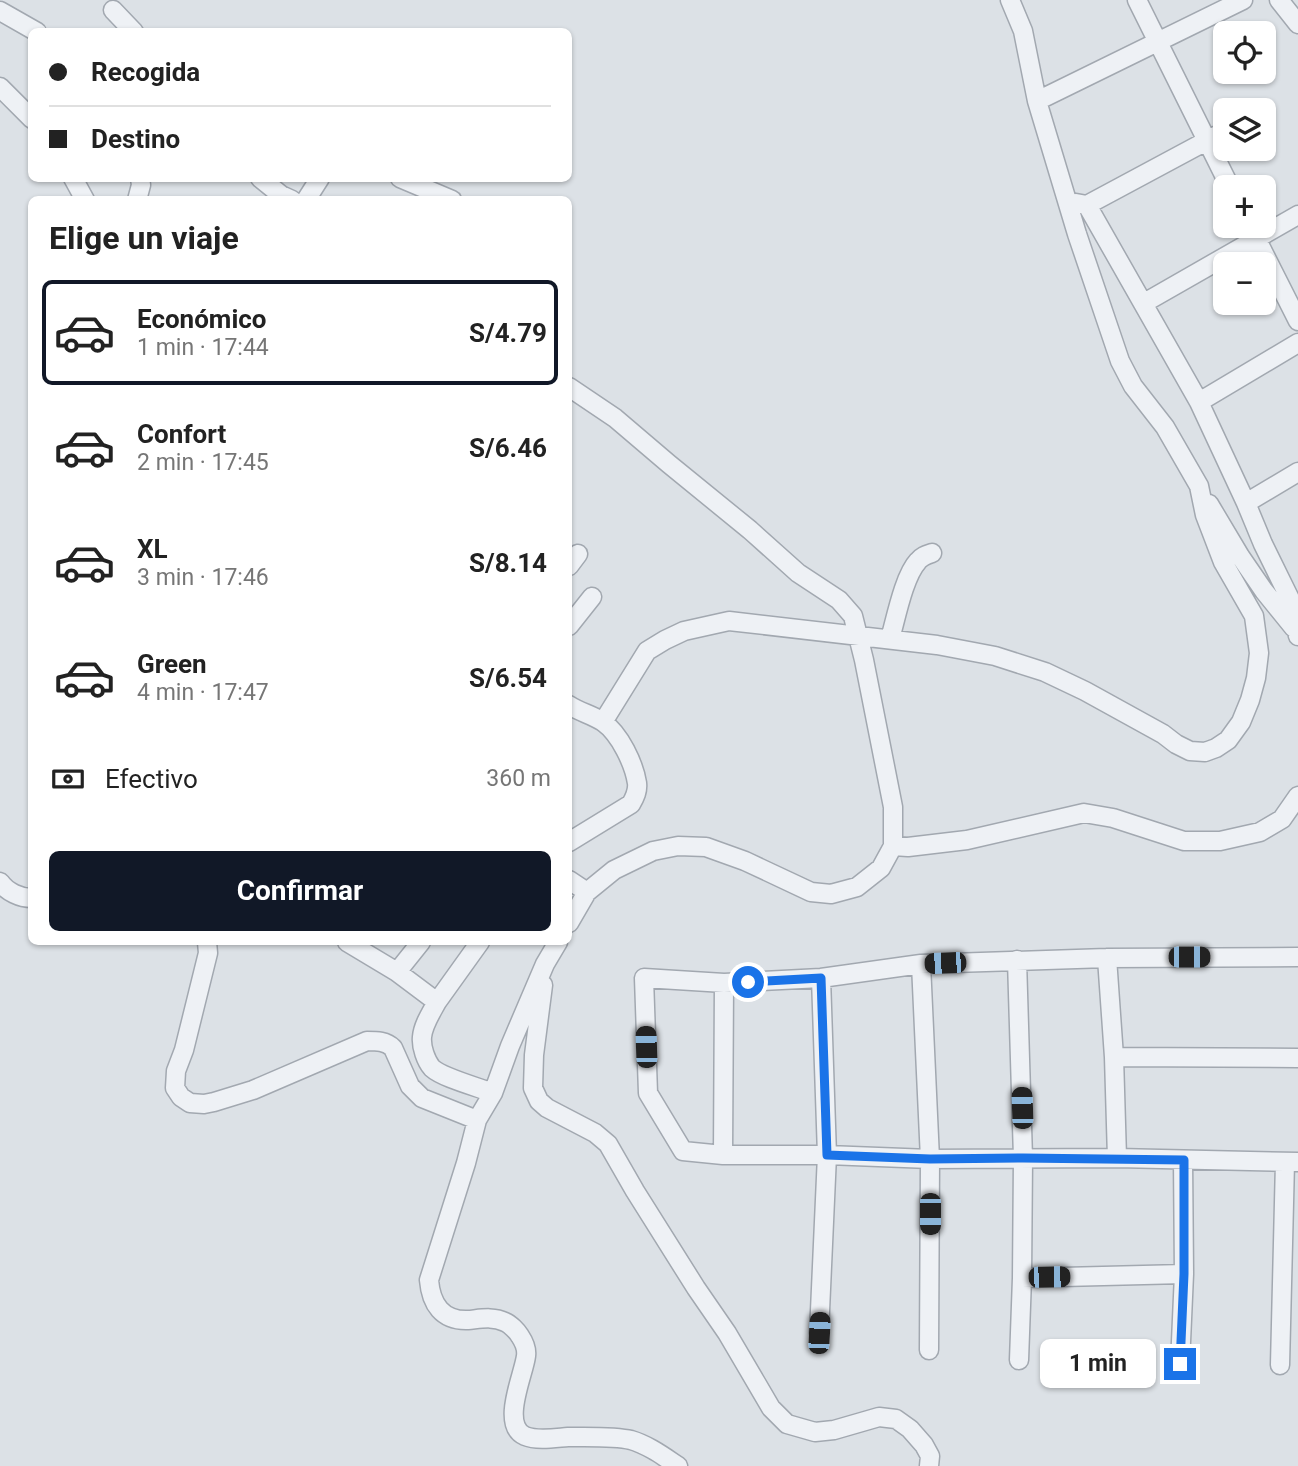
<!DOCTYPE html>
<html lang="es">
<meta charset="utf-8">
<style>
:root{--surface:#fff;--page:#f6f6f6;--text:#222;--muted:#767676;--line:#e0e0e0;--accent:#111827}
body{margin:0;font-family:Roboto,sans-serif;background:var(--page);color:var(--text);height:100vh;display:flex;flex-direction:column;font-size:26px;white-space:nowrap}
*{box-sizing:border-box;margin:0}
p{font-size:23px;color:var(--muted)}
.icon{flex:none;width:38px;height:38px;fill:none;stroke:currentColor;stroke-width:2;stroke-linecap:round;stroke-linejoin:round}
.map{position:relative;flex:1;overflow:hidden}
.details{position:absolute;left:28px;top:196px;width:544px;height:749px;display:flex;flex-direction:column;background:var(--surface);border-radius:10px;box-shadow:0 2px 5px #0004}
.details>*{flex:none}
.guide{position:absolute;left:28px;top:28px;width:544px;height:154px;border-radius:10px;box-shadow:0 2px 5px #0004;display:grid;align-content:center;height:154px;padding:0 21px;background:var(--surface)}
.fabs{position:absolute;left:1213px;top:21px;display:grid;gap:14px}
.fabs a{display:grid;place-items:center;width:63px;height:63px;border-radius:10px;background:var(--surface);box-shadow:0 2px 5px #0004;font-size:35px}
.end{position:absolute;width:32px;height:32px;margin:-16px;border:9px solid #1a73e8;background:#fff;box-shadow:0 0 0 4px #fff}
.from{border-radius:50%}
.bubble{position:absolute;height:49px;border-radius:10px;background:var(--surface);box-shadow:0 2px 5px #0004;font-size:23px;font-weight:700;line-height:49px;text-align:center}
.car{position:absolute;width:21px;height:42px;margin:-21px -10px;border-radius:9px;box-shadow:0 0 5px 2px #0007;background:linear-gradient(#222 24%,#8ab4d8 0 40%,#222 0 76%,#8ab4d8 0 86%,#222 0)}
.guide b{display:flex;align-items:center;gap:24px;height:66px;font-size:26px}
.guide b+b{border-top:2px solid var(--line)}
.guide i{width:18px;height:18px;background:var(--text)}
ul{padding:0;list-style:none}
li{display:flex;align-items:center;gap:21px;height:105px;margin:0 14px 10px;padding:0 7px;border:4px solid transparent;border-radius:10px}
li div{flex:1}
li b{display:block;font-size:26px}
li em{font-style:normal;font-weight:700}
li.selected{border-color:var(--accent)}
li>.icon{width:63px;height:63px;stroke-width:1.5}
h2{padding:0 21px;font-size:32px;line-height:84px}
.pay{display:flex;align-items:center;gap:18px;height:77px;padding:0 21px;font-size:26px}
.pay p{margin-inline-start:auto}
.action{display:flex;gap:14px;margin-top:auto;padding:14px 21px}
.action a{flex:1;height:80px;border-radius:10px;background:var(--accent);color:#fff;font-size:28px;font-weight:700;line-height:80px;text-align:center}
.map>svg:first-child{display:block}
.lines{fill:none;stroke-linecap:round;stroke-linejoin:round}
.minor-casing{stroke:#a2a8b0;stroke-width:21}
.minor{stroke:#eef1f5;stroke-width:18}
.route{stroke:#1a73e8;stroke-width:9}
</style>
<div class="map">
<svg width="1298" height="1466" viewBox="0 0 1298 1466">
<rect width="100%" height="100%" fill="#dce1e6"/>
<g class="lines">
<defs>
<path id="minor" d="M 1137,0 L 1230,187
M 1279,0 L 1298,24
M 113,10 L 134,32
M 0,11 L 37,32
M 0,87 L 32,119
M 1037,101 L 1243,0
M 73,178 L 85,200
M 260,178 L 281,195 L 292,200
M 400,178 L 452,200
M 137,200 L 141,185 L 140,178
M 306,200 L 320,178
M 1076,203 L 1087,205 L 1225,131
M 1087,205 L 1199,402 L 1246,503 L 1263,544 L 1291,601 L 1298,636
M 1250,226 L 1298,321
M 1144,303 L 1298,215
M 569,387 L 615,418 L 669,464 L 750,530 L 798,573 L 839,600 L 853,616 L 864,660 L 893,807 L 893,846 L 881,868 L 857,887 L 831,894 L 811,892 L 745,861 L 706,847 L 678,846 L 653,851 L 614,870 L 587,892 L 569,923
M 1199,402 L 1298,343
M 1246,503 L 1298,472
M 1209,504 L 1240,556 L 1264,591 L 1294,628
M 569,566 L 578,554
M 569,626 L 592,597
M 890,639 C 896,618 904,576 918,561 C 922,556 926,555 932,553
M 569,705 C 579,712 593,715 603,722 C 620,734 634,764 637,783 C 638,791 635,797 631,804 L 569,842
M 603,722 L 647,651 L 665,640 L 684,631 L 729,621 L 937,645 L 995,656 L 1045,672 L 1085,691 L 1163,734 L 1176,744 L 1190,751 L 1205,752 L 1216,748 L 1228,740 L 1241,722 L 1250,700 L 1256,678 L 1259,653 L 1254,616 L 1223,562 L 1205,515 L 1199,486 L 1165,427 L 1133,386 L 1120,361 L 1077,234 L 1037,101 L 1023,31 L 1010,0
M 893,846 L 908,847 L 967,840 L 1084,813 L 1113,818 L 1184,841 L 1220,841 L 1260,832 L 1282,819 L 1298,796
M 569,880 L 587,892
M 0,882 C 7,892 20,898 32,898
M 207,942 L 208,953 L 184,1050 L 176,1071 L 175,1088 L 181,1097 L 190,1103 L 204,1104 L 214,1102 L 253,1090 L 367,1041 C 377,1041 386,1041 393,1048 L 410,1086 L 422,1098 L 477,1120
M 347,942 L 397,972 L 437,1002 L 480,942
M 558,942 L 545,964 L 510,1046 L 493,1093 L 477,1120 L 466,1163 L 429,1280 C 431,1304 442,1321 468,1320 C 480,1319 493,1316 505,1322 C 510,1324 517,1331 520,1336 C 524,1342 527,1349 526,1356 C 524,1374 500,1425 525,1436 C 537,1441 555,1438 568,1437 C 585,1437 615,1436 631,1440 C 648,1445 663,1456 678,1466
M 1298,957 L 1107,958 L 921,964 L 821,978 L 724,983 L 644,978 L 648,1093 L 683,1151 L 723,1155 L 827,1155 L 930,1159 L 1117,1158 L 1298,1162
M 1107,958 L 1114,1057 L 1117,1158
M 1017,960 L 1023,1158 L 1022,1278 L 1019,1360
M 921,964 L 930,1159 L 929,1350
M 397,972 L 421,942
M 543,985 L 534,1055 L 533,1088 L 539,1101 L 547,1108 L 595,1133 L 608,1144 L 635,1191 L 696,1288 L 727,1333 L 771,1408 L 787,1424 L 815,1432 L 834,1430 L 879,1417 L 896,1419 L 910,1429 L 924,1445 L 930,1456 L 929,1466
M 437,1002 C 431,1013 423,1025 422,1037 C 421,1047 426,1061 432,1068 C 443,1078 478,1087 493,1093
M 1114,1057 L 1298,1058
M 723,1155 L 724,983
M 1022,1278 L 1184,1274
M 819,1333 L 827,1155 L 821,978
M 1180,1364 L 1184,1274 L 1183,1160
M 1280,1365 L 1285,1162"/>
</defs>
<use href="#minor" class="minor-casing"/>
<use href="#minor" class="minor"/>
</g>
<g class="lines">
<path class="route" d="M 748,982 L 821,978 L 827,1155 L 930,1159 L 1023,1158 L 1184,1160 L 1184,1274 L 1180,1364"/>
</g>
</svg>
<div class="fabs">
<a><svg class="icon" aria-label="locate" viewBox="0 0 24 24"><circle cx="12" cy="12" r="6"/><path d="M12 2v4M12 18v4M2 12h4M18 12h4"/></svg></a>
<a><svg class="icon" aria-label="layers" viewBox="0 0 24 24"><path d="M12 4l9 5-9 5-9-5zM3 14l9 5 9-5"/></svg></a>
<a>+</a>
<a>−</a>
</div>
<i class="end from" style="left:748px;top:982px"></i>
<i class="end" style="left:1180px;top:1364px"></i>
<div class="bubble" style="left:1040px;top:1339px;width:116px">1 min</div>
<i class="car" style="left:1189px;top:957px;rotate:90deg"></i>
<i class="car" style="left:945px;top:963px;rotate:268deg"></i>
<i class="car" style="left:646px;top:1047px;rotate:358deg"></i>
<i class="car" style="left:1022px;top:1108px;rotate:358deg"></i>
<i class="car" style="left:930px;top:1214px;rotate:180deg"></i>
<i class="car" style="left:1049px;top:1277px;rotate:89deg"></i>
<i class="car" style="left:819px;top:1333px;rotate:3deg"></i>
<div class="guide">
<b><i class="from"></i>Recogida</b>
<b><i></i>Destino</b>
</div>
<section class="details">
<h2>Elige un viaje</h2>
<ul>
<li class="selected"><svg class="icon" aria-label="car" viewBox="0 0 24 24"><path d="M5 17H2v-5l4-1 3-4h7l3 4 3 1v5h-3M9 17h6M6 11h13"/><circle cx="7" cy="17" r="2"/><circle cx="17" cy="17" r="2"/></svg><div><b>Económico</b><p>1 min · 17:44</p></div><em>S/4.79</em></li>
<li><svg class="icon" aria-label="car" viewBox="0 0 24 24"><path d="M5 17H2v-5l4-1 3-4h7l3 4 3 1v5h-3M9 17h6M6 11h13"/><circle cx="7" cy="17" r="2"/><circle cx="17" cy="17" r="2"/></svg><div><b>Confort</b><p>2 min · 17:45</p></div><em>S/6.46</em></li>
<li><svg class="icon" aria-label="car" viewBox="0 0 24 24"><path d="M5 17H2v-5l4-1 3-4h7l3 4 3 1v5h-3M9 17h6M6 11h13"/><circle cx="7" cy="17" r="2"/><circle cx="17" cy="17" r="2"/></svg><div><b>XL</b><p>3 min · 17:46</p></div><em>S/8.14</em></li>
<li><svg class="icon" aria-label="car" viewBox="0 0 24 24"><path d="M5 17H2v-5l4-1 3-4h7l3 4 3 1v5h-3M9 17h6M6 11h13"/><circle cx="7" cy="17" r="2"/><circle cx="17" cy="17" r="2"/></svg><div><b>Green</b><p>4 min · 17:47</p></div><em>S/6.54</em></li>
</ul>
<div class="pay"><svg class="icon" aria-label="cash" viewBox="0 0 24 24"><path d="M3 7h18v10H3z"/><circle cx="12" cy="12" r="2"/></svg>Efectivo<p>360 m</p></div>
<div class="action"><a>Confirmar</a></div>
</section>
</div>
